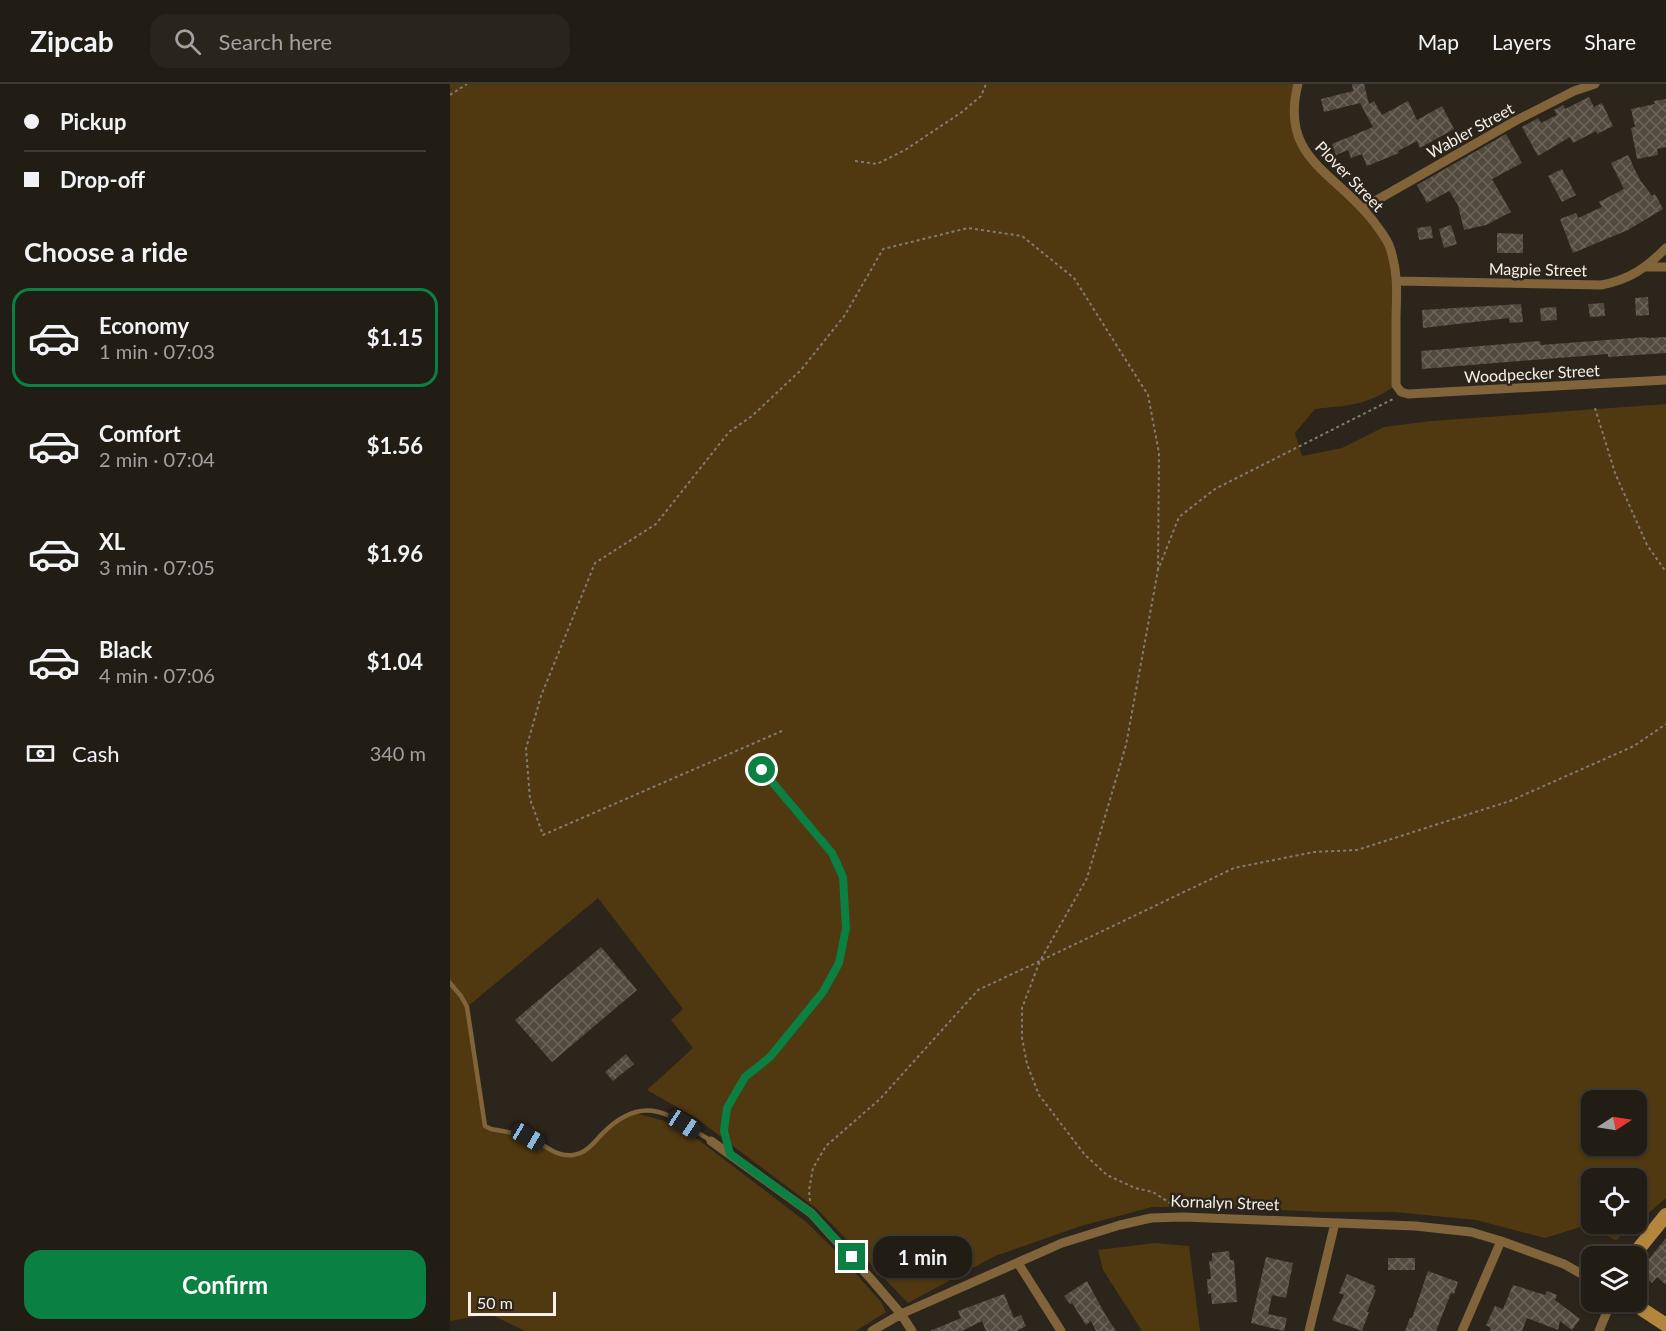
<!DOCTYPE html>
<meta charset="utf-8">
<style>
:root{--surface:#211c14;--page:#29251d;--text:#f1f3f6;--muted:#a2a1a0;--line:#3e3a34;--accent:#0b8043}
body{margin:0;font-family:Lato,sans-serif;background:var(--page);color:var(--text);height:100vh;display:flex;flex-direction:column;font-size:22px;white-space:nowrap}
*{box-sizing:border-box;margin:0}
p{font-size:20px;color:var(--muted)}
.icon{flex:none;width:33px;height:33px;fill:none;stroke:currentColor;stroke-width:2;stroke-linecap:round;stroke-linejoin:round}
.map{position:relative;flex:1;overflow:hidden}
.panel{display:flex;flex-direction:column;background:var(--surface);width:450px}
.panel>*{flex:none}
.top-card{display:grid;align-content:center;height:132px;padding:0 24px;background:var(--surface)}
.needle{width:39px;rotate:78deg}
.fabs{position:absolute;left:1131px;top:1006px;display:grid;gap:12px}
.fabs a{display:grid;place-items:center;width:66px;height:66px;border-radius:12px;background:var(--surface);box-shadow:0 2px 4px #0004,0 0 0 2px var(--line);font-size:30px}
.scale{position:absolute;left:18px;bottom:15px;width:88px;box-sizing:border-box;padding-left:6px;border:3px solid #f5f0e9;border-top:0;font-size:16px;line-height:21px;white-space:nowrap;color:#f5f0e9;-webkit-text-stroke:4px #2c251b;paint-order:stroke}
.end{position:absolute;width:27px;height:27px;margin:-14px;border:8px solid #0b8043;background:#fff;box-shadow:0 0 0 3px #fff}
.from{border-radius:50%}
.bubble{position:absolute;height:42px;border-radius:18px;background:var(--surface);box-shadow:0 2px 4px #0004,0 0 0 2px var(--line);font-size:20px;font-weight:700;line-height:42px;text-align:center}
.car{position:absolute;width:18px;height:36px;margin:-18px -9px;border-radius:8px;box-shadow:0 0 4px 2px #0007;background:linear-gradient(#222 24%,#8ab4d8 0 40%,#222 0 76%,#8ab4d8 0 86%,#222 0)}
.top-card b{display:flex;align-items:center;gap:21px;height:57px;font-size:22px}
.top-card b+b{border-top:2px solid var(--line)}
.top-card i{width:15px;height:15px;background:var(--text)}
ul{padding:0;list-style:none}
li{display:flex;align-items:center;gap:18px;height:99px;margin:0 12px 9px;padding:0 12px;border:3px solid transparent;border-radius:18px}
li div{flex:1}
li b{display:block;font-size:22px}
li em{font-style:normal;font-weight:700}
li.on{border-color:var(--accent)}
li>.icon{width:54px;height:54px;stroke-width:1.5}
h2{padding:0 24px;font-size:27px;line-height:72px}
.pay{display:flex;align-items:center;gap:15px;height:66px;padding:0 24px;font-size:22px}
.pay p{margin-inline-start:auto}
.cta{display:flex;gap:12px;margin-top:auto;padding:12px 24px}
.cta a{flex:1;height:69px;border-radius:18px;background:var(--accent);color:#fff;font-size:24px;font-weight:700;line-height:69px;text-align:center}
header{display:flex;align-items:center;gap:36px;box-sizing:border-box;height:84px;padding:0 30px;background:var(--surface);border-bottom:2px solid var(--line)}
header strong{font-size:28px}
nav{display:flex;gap:33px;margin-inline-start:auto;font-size:21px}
.search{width:420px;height:54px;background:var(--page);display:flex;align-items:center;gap:15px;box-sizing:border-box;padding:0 21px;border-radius:18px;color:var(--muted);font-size:22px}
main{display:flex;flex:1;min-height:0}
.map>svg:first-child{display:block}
.grass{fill:#503810;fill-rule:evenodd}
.building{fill:url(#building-cross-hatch)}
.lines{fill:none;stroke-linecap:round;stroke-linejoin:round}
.path{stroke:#827c74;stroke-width:2;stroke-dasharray:3 3;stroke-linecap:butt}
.lane{stroke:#816439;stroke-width:4.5}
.street{stroke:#816439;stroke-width:9}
.secondary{stroke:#b4863d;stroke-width:14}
.route{stroke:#0b8043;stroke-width:8}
.labels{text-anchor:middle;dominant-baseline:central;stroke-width:5;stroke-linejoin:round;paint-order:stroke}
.street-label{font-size:16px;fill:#f5f0e9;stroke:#2c251b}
</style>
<header>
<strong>Zipcab</strong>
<div class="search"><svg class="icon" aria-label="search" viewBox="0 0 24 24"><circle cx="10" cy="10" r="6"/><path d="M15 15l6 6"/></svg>Search here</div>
<nav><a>Map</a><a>Layers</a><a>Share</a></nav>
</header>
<main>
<section class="panel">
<div class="top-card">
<b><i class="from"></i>Pickup</b>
<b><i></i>Drop-off</b>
</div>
<h2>Choose a ride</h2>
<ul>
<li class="on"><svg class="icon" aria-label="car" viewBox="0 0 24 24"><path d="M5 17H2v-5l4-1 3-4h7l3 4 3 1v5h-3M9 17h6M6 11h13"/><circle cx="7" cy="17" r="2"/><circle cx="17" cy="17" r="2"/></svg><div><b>Economy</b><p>1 min · 07:03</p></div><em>$1.15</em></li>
<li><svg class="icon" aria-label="car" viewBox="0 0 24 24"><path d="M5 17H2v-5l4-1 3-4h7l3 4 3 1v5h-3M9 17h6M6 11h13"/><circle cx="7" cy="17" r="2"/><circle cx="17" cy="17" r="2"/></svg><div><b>Comfort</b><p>2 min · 07:04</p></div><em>$1.56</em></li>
<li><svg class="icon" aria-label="car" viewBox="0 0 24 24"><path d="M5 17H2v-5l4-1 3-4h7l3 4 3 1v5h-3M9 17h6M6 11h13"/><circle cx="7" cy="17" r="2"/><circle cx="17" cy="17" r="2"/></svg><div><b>XL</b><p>3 min · 07:05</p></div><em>$1.96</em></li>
<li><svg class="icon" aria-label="car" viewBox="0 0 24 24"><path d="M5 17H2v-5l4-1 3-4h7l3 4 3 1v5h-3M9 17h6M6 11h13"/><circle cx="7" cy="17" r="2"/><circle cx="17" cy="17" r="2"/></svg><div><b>Black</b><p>4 min · 07:06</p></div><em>$1.04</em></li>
</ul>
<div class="pay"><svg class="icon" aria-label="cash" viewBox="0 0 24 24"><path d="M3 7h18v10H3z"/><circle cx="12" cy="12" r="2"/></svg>Cash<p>340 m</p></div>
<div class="cta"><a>Confirm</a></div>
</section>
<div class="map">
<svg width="1216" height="1247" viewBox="0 0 1216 1247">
<defs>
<pattern id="building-cross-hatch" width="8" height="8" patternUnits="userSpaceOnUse" patternTransform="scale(1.5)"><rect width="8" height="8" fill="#524a3f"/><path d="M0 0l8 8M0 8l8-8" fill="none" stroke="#6c645b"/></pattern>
</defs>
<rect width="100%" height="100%" fill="#2c251b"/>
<path class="grass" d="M 0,0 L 848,0 L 847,53 L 913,124 L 942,171 L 946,301 C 917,322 899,321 865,325 L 845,349 L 852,372 L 892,364 L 934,343 L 981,337 L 1216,320 L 1216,1114 L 1187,1139 L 1186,1095 L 1142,1095 L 1142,1140 L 1185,1140 L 1166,1156 L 1134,1142 L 1095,1154 L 1026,1136 L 944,1128 L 872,1128 L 767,1123 L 702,1123 L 631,1142 L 545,1172 L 458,1219 L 367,1125 L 246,1034 L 197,1006 L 243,964 L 221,936 L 233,925 L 148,814 L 17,923 L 35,1042 L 78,1053 L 109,1071 L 133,1068 L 156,1046 L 181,1028 L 215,1037 L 246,1054 L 355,1137 L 384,1165 L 431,1218 L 436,1228 L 406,1247 L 75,1247 L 40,1230 L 0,1237 ZM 1142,1017 L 1186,1017 L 1186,1062 L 1142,1062 Z
M 704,1159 L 739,1162 L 750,1247 L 692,1247 L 653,1186 L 648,1166 Z"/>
<path class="building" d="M 902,0 L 914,0 L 919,20 L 924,17 L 932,31 L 958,17 L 967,36 L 992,22 L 1004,45 L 970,64 L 967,57 L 948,67 L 949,69 L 917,82 L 912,70 L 901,74 L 898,66 L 886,71 L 882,60 L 923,43 L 910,19 L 874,28 L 871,15 L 903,7 Z
M 1139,13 L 1144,23 L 1152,19 L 1163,42 L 1147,50 L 1146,47 L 1123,59 L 1120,53 L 1088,72 L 1072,43 L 1088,34 L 1091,39 L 1107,31 L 1104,26 L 1113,21 L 1115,25 Z
M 1216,15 L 1216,63 L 1207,65 L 1208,71 L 1187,75 L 1181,44 L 1185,43 L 1181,25 L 1205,20 L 1204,17 Z
M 1056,50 L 1072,79 L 1042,95 L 1061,128 L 1036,141 L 1014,146 L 1008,121 L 999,107 L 977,119 L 967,101 Z
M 1178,71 L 1190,96 L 1202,112 L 1205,110 L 1213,125 L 1178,146 L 1123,169 L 1110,135 L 1126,129 L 1128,134 L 1152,123 L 1149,118 L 1174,105 L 1161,79 Z
M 1112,85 L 1126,111 L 1112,118 L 1098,92 Z
M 1001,141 L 1007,160 L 994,164 L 989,145 Z
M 981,142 L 983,154 L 969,156 L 967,144 Z
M 1047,149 L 1073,150 L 1073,169 L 1047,169 Z
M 1198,213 L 1199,231 L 1186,232 L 1185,214 Z
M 1154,219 L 1155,232 L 1140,233 L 1138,220 Z
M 1071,220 L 1073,238 L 1060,239 L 1059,234 L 973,244 L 972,226 Z
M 1106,223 L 1107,236 L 1091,237 L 1090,224 Z
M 1196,253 L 1197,254 L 1216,253 L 1216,269 L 1158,273 L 1158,270 L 972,285 L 971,267 L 1090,257 L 1091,261 Z
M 151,863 L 187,906 L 102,978 L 65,936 Z
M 176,970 L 184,980 L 163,997 L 155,988 Z
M 1216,1154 L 1216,1201 L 1207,1193 L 1202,1199 L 1192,1191 L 1198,1184 L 1194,1181 Z
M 779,1167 L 780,1176 L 784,1176 L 787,1218 L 762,1220 L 761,1209 L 758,1210 L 757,1195 L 761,1195 L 759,1177 L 762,1177 L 762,1169 Z
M 816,1173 L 843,1179 L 836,1214 L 822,1211 L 818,1230 L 837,1234 L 834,1247 L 801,1239 Z
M 938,1174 L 965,1174 L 965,1186 L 938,1186 Z
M 978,1187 L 1008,1198 L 1004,1210 L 1001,1209 L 986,1247 L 955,1247 L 960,1234 L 962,1234 Z
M 897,1190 L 925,1202 L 924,1205 L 926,1206 L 917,1228 L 919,1228 L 912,1247 L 882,1236 L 894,1211 L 889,1209 Z
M 637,1197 L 655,1230 L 666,1247 L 646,1247 L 641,1237 L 636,1241 L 622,1219 L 620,1220 L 614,1212 Z
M 1063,1201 L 1095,1211 L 1097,1207 L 1107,1211 L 1105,1216 L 1130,1235 L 1122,1246 L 1110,1237 L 1108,1246 L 1077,1234 L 1072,1247 L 1040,1247 L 1041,1244 L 1036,1241 L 1045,1222 L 1053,1225 Z
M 554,1210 L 564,1234 L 571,1231 L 576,1242 L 567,1247 L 536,1247 L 532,1237 L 512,1247 L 480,1247 L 511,1234 L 508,1227 Z"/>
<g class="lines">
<path class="path" d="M 0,11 L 17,0
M 405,77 L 427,80 L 455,66 L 512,28 L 531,12 L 536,0
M 1145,324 L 1165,389 L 1197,461 L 1216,488
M 332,647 L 93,751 L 80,715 L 76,665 L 91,612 L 145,479 L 206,440 L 279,348 L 302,332 L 351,286 L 395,231 L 433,165 L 518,144 L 572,152 L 624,194 L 698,311 L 709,369 L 708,486
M 360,1117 L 359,1106 L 363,1084 L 376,1062 L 430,1015 L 528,906 L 590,877 L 637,794 L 676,661 L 708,486 L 729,433 L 765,405 L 943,315
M 726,1123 L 703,1108 L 685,1104 L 657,1091 L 635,1071 L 589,1011 L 577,980 L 572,954 L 572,924 L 590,877 L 784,784 L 864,768 L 907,766 L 1060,717 L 1184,662 L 1216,640"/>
<path class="lane" d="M 0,899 L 11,912 L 17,923 L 35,1042 L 41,1045 C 52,1047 66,1049 77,1053 C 93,1058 105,1074 123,1071 C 136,1069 144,1059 152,1050 C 194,1007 220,1031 261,1057
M 280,1070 L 274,1047 L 277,1024 L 295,993 L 320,973 L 373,908 L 389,879 L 396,844 L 393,793 L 382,769 L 312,686"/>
<path class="street" d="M 848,0 C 829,75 885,87 924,138 C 929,145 935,152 939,161 C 948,185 947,207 946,233 C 946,256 946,279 946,301 L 951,308 L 958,310 L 1216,296
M 913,124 L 1065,37 L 1124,7 L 1145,0
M 1196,183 L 1216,183
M 948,197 L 1151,201 C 1179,196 1196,184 1216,164
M 261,1057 L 361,1129 L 421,1195 L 451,1230 L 462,1247
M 568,1179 L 611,1247
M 422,1247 L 451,1230 L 612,1159 L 670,1141 L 701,1134 L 733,1133 L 965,1142 L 1021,1148 L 1051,1157 L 1114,1180 L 1142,1196
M 859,1247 L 885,1139
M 1012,1247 L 1051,1157
M 1149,1247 L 1161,1218"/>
<path class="secondary" d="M 1182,1173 L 1216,1131
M 1181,1218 L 1216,1241"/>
</g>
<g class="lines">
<path class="route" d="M 312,686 L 382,769 L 393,793 L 396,844 L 389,879 L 373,908 L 320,973 L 295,993 L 277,1024 L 274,1047 L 280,1070 L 361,1129 L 402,1173"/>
</g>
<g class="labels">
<g class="street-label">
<text transform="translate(1020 46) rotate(-29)">Wabler Street</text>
<text transform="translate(900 92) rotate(46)">Plover Street</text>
<text transform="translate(1088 185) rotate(1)">Magpie Street</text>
<text transform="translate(1082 289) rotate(-3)">Woodpecker Street</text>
<text transform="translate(775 1118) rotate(2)">Kornalyn Street</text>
</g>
</g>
</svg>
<div class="fabs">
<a><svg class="needle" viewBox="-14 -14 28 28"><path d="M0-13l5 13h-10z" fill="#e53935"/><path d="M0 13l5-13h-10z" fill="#a2a1a0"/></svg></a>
<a><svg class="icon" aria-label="locate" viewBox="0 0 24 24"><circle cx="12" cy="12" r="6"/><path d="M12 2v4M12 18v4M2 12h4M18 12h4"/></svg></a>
<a><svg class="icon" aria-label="layers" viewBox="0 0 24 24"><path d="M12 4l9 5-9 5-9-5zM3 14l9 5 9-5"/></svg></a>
</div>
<div class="scale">50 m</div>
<i class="end from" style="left:312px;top:686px"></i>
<i class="end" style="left:402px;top:1173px"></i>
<div class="bubble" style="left:423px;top:1152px;width:99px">1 min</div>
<i class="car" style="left:234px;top:1040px;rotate:123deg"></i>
<i class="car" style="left:78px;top:1053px;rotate:120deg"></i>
</div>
</main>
